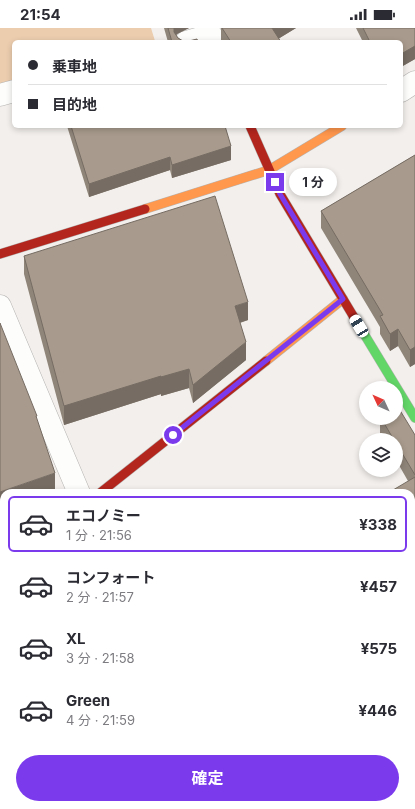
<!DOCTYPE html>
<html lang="ja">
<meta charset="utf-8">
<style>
:root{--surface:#fff;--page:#f7f7f7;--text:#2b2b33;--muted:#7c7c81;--line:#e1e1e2;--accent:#7c3aed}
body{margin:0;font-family:Inter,"Noto Sans JP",sans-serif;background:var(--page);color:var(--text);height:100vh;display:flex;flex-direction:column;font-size:15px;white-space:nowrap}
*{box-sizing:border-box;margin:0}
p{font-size:13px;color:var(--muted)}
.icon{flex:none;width:22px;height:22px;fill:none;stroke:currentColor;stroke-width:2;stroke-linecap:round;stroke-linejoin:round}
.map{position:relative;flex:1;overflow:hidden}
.sheet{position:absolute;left:0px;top:461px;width:415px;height:320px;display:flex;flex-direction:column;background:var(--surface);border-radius:12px 12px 0 0;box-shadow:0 2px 6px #0003}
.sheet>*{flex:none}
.hud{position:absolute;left:12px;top:12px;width:391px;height:88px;border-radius:6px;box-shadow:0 2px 6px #0003;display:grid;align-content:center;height:88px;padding:0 16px;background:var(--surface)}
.needle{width:26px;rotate:314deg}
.controls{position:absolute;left:359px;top:353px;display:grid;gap:8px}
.controls a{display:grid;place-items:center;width:44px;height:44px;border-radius:50%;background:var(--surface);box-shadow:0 2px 6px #0003;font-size:20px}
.end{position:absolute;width:18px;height:18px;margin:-9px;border:5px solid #7c3aed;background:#fff;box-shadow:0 0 0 2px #fff}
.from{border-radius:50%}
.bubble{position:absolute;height:28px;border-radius:14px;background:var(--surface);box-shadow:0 2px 6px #0003;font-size:13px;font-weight:700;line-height:28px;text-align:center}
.car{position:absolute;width:12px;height:24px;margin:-12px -6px;border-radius:5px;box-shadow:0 0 3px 1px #0007;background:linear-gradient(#fff 24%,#345 0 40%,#fff 0 76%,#345 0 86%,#fff 0)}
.hud b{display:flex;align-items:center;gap:14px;height:38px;font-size:15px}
.hud b+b{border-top:1px solid var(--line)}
.hud i{width:10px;height:10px;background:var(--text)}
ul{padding:7px 0 0;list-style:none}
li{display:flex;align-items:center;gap:12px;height:56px;margin:0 8px 6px;padding:0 8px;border:2px solid transparent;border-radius:6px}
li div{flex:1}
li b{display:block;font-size:15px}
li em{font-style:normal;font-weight:700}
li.active{border-color:var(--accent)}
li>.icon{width:36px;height:36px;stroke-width:1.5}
.action{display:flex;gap:8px;margin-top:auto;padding:8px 16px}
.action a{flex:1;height:46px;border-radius:24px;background:var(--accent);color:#fff;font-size:16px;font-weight:700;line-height:46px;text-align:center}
.status{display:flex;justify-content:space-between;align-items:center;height:28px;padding:0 20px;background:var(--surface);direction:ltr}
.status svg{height:11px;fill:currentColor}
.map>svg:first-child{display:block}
.green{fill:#eccdae}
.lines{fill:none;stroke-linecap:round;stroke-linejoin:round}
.street-casing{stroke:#b6b4b2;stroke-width:23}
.fast-casing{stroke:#b6b4b2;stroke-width:10}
.slow-casing{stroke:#b6b4b2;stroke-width:10}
.jam-casing{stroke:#b6b4b2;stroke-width:10}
.street{stroke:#fdfdfc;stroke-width:22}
.fast{stroke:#63d668;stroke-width:9}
.slow{stroke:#ff974d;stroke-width:9}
.jam{stroke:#b3261e;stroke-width:9}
.wall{fill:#908579}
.shaded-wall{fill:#766c63}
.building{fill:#a89b8d;stroke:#766c63}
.route{stroke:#7c3aed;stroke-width:5}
</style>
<div class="status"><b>21:54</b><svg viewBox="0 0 49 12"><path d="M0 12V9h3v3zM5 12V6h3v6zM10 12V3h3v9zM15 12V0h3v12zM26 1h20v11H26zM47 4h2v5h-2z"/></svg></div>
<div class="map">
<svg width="415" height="781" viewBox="0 0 415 781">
<rect width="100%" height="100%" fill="#f2efec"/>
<path class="green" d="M 0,0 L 151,0 L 155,13 L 14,14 L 14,57 L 0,61 Z"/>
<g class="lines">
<defs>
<path id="street" d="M 186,14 L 211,7
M 401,63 L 415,54
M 0,67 L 14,63
M 0,278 L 79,465
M 0,507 L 4,505
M 411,660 L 415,658
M 0,714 L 4,724
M 26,777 L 27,781
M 210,781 L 217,777"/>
<path id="fast" d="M 358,296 L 415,390"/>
<path id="slow" d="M 145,181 L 269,142 L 342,98
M 266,333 L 343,271"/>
<path id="jam" d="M 250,98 L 280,166 L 358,296
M 0,226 L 145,181
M 100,465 L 266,333
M 411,751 L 415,756"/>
</defs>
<use href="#street" class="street-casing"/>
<use href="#fast" class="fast-casing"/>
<use href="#slow" class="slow-casing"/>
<use href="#jam" class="jam-casing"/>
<use href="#street" class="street"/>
<use href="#fast" class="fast"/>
<use href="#slow" class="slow"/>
<use href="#jam" class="jam"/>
</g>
<path class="wall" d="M 164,0 L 189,0 L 177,6 L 176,7 L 178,10 L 183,13 L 198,14 L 168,14 Z
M 221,0 L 296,0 L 278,11 L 281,14 L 221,14 Z
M 356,0 L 415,0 L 415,31 L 401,39 L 401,14 L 363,14 Z
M 67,98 L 225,98 L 231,132 L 172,150 L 170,142 L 89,169 Z
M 415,127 L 415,336 L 410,339 L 398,318 L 390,323 L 380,306 L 380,299 L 321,200 L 321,183 Z
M 24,228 L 248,292 L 240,295 L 246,332 L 193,375 L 189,360 L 161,368 L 161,366 L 64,397 L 24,246 Z
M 380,390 L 396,390 L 415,407 L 415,558 L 411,551 L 411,465 L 408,453 L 396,432 L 396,412 L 384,412 L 380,406 Z"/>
<path class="shaded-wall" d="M 174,0 L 189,0 L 177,6 L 174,11 Z
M 271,0 L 296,0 L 273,14 Z
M 415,18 L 415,31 L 401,39 L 401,26 Z
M 231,118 L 231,132 L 172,150 L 172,137 Z
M 170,129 L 170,142 L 89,169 L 89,156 Z
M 248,274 L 248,292 L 235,296 L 235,278 Z
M 398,301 L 398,318 L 390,323 L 390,306 Z
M 246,314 L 246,332 L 193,375 L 193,357 Z
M 415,319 L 415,336 L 410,339 L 410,322 Z
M 189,341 L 189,360 L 161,368 L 161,349 Z
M 161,348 L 161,366 L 64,397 L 64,378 Z
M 55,445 L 55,462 L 46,465 L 4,465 L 4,480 L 0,481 L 0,464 Z
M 4,598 L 4,610 L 0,612 L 0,600 Z
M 4,767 L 4,777 L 8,777 L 8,779 L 2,781 L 0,781 L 0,768 Z
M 149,777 L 155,777 L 149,780 Z
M 375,777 L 391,777 L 391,780 L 389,781 L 368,781 Z"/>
<path class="building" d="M 168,0 L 174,0 L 174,4 L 178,10 L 183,13 L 189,13 L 197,11 L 198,14 L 172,14 Z
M 222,0 L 272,0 L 281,14 L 231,14 Z
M 363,0 L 415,0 L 415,18 L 401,26 L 401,14 L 370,14 Z
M 71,98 L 225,98 L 231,118 L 172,137 L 170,129 L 89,156 Z
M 415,127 L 415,319 L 410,322 L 398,301 L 390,306 L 380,288 L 383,287 L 321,183 Z
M 215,168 L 248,274 L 235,278 L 246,314 L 193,357 L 189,341 L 161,349 L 161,348 L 64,378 L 24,228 Z
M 0,295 L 37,388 L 36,388 L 55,445 L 0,464 Z
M 398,379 L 415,407 L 415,447 L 396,415 L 396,412 L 394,412 L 381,390 L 396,390 L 396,380 Z
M 415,449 L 415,541 L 411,534 L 411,465 L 388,465 Z
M 4,554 L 4,598 L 0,600 L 0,556 Z
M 0,744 L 4,755 L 4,767 L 0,768 Z
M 240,777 L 375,777 L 368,781 L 344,781 L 342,778 L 338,781 L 242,781 L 240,778 Z"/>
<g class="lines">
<path class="route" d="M 173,407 L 343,271 L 280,166 L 275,154"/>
</g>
</svg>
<div class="controls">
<a><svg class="needle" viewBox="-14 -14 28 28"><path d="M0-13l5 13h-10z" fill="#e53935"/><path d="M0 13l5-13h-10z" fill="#7c7c81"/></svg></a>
<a><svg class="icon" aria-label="layers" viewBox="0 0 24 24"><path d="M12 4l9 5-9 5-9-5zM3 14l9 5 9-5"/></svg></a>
</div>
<i class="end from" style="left:173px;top:407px"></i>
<i class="end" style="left:275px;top:154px"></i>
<div class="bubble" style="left:289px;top:140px;width:48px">1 分</div>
<i class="car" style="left:359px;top:298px;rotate:329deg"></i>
<div class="hud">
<b><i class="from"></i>乗車地</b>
<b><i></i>目的地</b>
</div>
<section class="sheet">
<ul>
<li class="active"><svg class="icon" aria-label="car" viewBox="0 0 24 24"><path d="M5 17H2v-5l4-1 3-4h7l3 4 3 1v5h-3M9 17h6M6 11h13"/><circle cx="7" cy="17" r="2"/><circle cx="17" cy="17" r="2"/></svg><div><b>エコノミー</b><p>1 分 · 21:56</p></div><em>¥338</em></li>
<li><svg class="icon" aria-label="car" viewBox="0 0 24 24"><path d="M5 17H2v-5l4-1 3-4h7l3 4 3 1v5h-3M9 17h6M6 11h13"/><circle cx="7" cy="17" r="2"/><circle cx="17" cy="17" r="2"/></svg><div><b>コンフォート</b><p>2 分 · 21:57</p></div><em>¥457</em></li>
<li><svg class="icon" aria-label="car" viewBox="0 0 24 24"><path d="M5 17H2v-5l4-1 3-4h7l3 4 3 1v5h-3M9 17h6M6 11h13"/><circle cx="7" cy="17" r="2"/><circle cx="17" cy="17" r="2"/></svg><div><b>XL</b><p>3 分 · 21:58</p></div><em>¥575</em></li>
<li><svg class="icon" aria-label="car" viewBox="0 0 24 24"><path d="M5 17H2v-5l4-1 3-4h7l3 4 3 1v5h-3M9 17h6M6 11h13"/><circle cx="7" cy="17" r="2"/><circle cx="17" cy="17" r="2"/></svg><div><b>Green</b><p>4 分 · 21:59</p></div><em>¥446</em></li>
</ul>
<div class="action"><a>確定</a></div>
</section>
</div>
